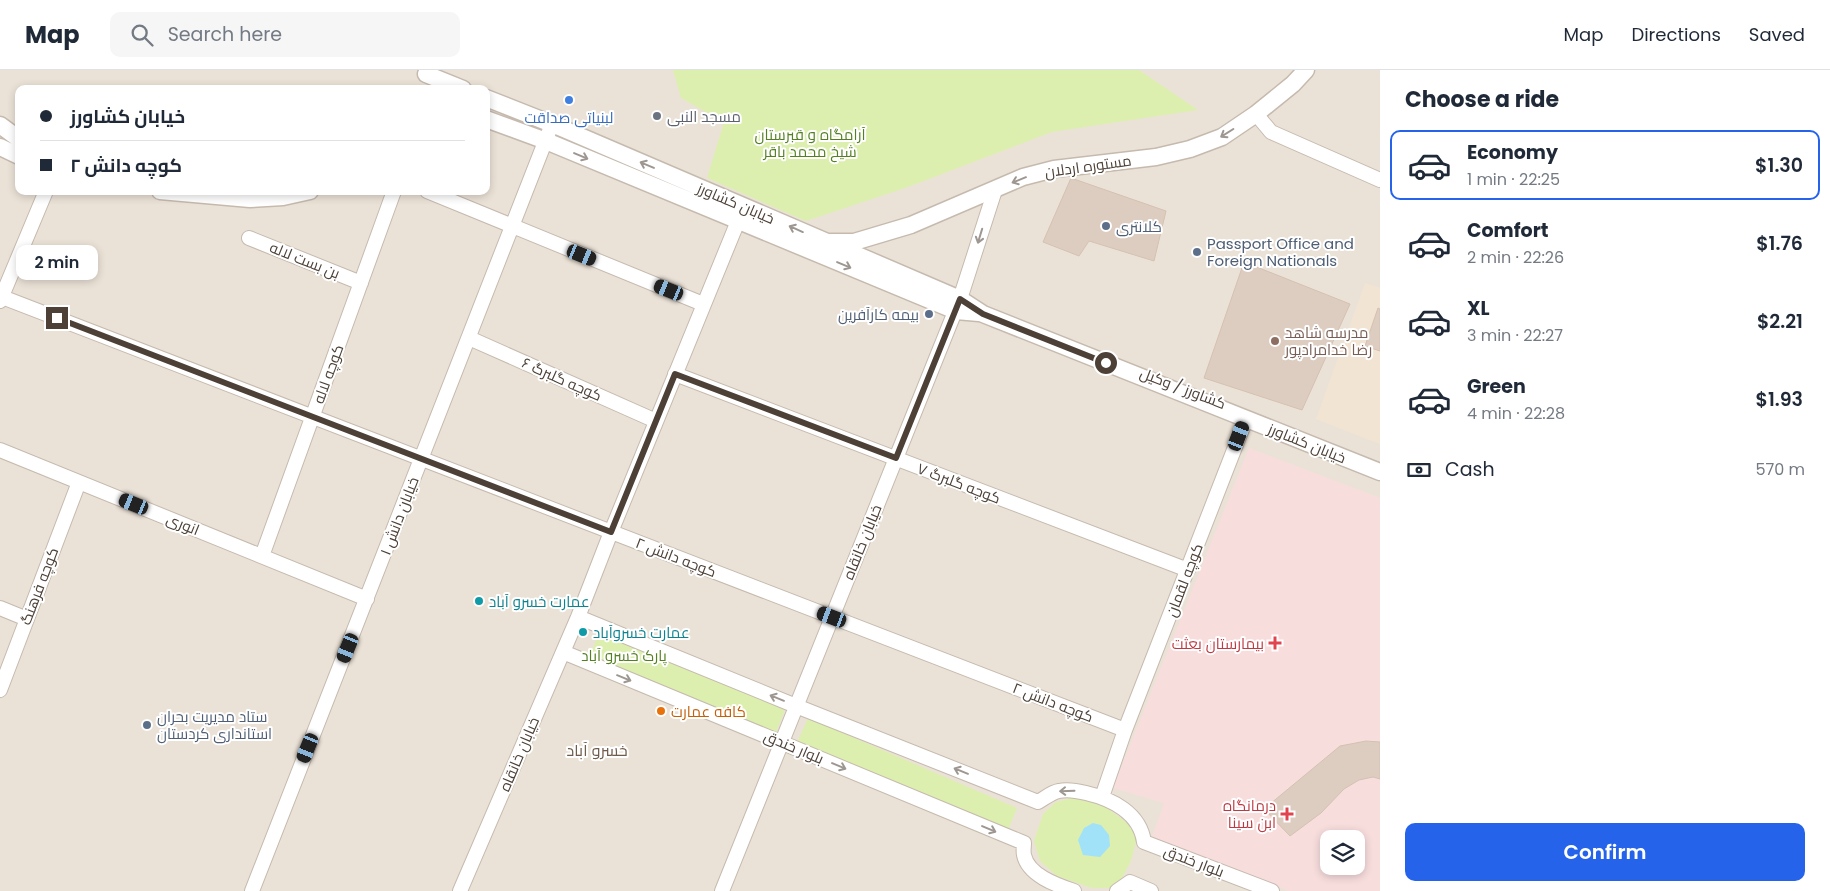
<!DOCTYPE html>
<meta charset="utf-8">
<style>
:root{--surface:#fff;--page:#f6f6f7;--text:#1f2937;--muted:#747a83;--line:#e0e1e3;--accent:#2563eb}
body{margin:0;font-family:Poppins,Cairo,sans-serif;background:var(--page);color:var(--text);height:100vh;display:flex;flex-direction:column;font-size:19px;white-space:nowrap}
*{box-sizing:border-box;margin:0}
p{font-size:16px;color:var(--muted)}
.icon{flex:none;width:28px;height:28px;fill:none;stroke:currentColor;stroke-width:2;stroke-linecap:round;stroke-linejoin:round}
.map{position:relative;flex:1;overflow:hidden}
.drawer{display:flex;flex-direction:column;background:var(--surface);width:450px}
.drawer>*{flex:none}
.banner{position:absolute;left:15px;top:15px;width:475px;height:110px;border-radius:10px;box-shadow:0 2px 8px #0003;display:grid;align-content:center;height:110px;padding:0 25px;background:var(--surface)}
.fabs{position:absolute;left:1320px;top:760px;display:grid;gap:10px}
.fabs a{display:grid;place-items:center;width:45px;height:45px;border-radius:10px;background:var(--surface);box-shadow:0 2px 8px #0003;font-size:25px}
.end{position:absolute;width:22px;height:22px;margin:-11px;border:6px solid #4c4037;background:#fff;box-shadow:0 0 0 2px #fff}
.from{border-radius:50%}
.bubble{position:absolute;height:35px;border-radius:10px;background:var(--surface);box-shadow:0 2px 8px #0003;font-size:16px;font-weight:600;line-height:35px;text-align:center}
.car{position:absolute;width:15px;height:30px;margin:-15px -8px;border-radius:6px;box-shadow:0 0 4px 1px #0007;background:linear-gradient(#222 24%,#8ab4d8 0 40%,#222 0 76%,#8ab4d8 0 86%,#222 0)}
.banner b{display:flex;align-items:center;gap:18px;height:48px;font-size:19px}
.banner b+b{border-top:1px solid var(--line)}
.banner i{width:12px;height:12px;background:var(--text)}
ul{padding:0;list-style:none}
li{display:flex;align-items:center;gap:15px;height:70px;margin:0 10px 8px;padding:0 15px;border:2px solid transparent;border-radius:10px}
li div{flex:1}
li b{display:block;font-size:19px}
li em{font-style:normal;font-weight:600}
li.current{border-color:var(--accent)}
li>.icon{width:45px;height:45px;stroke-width:1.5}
h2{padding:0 25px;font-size:22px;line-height:60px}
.pay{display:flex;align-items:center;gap:12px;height:55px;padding:0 25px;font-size:19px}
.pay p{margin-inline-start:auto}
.cta{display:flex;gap:10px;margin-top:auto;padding:10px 25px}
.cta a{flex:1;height:58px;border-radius:10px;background:var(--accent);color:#fff;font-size:20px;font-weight:600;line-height:58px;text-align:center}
header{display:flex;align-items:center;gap:30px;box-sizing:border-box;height:70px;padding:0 25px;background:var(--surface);border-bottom:1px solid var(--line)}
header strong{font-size:24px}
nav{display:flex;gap:28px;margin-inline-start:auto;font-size:18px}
.search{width:350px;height:45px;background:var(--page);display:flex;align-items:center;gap:12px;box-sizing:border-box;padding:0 18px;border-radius:10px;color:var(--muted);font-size:19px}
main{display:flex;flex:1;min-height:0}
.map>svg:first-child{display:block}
.residential{fill:#ebe2d7;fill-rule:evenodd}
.education{fill:#f1e4d3}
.medical{fill:#f8dddd;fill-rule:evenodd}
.green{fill:#dcefaf}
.water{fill:#a1e2f9}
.building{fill:#ddcdc1;stroke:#d5c1b0}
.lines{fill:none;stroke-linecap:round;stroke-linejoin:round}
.minor-casing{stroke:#c6baae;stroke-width:16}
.tertiary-casing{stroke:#c6baae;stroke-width:19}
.minor{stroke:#fff;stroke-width:14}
.tertiary{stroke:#fff;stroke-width:16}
.oneway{stroke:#9d9691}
.route{stroke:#4c4037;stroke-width:6}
.shop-dot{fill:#3f7fe0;stroke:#fff;stroke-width:2}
.worship-dot{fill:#6b7280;stroke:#fff;stroke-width:2}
.service-dot{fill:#5c6f8a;stroke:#fff;stroke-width:2}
.education-dot{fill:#8d6e63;stroke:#fff;stroke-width:2}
.culture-dot{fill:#0f9aa8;stroke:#fff;stroke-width:2}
.health-dot{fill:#e0444e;stroke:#fff;stroke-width:2}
.food-dot{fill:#e8710a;stroke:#fff;stroke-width:2}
.labels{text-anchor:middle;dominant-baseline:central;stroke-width:4;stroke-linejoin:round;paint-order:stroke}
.worship-label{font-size:15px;fill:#5b616d;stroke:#fff;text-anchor:start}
.shop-label{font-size:15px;fill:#366cbe;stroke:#fff}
.park-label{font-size:15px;fill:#548021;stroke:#fff}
.street-label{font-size:15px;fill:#4c4037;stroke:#fff}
.service-label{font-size:15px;fill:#4e5e75;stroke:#fff;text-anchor:start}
.education-label{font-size:15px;fill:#785e54;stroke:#fff;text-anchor:start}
.culture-label{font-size:15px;fill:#0d838f;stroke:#fff;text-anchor:start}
.health-label{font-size:15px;fill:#be3a42;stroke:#fff;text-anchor:end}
.food-label{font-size:15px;fill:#c56008;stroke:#fff;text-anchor:start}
.neighbourhood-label{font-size:16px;fill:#705c4d;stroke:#fff}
</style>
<header>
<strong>Map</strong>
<div class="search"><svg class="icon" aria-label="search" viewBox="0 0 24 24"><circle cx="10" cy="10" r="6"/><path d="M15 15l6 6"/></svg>Search here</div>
<nav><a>Map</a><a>Directions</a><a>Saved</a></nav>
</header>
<main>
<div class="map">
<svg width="1380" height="821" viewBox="0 0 1380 821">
<rect width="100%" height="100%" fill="#f7f1ea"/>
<path class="residential" d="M 0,0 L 1380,0 L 1380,821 L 0,821 ZM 19,19 L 486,19 L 486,121 L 19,121 ZM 1329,769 L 1356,769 L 1356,796 L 1329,796 Z"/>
<path class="education" d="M 1365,213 L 1380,218 L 1380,374 L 1316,349 Z"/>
<path class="medical" d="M 1249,378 L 1380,428 L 1380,821 L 1289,821 L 1152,767 L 1164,733 L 1113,718 ZM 1329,769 L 1356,769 L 1356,796 L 1329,796 Z"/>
<path class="green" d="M 673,0 L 1139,0 L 1198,40 L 1052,62 L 908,117 L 806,151 L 707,108 L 724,52 L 681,28 Z
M 601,559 L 786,637 L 775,665 L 589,587 Z
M 808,648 L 1017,738 L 1006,765 L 796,675 Z
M 1072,728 L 1100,733 L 1129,754 L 1137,768 L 1131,791 L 1121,810 L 1111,818 L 1092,818 L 1057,806 L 1040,791 L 1034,771 L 1043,744 L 1056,732 Z"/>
<path class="water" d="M 1093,753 L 1101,755 L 1109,765 L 1110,776 L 1100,787 L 1083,785 L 1078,770 L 1084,758 Z"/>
<path class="building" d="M 1071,108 L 1166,141 L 1154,191 L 1089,171 L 1079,186 L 1043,172 Z
M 1244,192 L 1350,234 L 1302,340 L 1204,308 Z
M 1378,238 L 1380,239 L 1380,281 L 1365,276 Z
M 1366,671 L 1380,672 L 1380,709 L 1373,707 L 1359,710 L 1344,719 L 1321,743 L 1290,766 L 1264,739 L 1340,676 Z"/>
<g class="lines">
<defs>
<path id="minor" d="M 1256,44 L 1271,62 L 1380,110
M 427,121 L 703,234
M 249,168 L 361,213
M 2,227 L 1125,660
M 0,231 L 46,121
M 469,268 L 656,351
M 675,304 L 1188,500
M 0,380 L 367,529
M 262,486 L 394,121
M 0,538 L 27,549
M 578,547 L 796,636 L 1038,732 C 1045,728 1052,722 1059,721 C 1067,719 1078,721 1086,723 C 1112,729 1140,743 1144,772 L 1272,821
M 563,582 L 1024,773 C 1024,777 1023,781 1024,785 C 1028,805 1056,815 1074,821
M 0,620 L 79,412
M 1102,727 L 1125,660 L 1246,349
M 252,821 L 552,54
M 460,821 L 578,547 L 611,462 L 738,151
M 722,821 L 960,229 L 995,120
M 1117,821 L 1130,812 L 1151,821"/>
<path id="tertiary" d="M 426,4 L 463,19
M 486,28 L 552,54 L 960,229 L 983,244 L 1380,402
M 486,49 L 546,71 L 956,241 L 979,243
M 0,55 L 19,69
M 0,77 L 19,86
M 160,121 L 250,129 L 283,127 L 310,121
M 831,172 L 854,172 L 911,155 L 1023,107 L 1054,99 L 1156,87 L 1190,79 L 1222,67 L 1256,44 L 1293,14 L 1306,0"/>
</defs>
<use href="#minor" class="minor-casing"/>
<use href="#tertiary" class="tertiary-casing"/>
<use href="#minor" class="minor"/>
<use href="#tertiary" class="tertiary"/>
</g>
<defs><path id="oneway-shaft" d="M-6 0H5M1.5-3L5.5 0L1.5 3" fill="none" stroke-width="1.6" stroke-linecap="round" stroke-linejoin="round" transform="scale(1.25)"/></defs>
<g class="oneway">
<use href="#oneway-shaft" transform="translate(1227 63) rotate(148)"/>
<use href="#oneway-shaft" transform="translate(581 86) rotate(23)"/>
<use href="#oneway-shaft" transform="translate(647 95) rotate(-157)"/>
<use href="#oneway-shaft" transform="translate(1019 110) rotate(158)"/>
<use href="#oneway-shaft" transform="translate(796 159) rotate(-156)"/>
<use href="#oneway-shaft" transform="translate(980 166) rotate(107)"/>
<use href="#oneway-shaft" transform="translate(844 195) rotate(23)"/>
<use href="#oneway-shaft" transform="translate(624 608) rotate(22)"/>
<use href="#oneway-shaft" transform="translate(777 628) rotate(-158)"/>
<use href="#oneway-shaft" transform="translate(839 696) rotate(23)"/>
<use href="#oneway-shaft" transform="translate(961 701) rotate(-158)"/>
<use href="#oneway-shaft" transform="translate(1067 721) rotate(178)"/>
<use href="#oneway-shaft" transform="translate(989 759) rotate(23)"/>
</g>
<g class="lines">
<path class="route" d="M 57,248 L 611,462 L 675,304 L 896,388 L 960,229 L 983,244 L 1106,293"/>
</g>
<circle class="shop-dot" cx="569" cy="30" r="5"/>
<circle class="worship-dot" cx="657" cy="46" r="5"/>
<g class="service-dot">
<circle cx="1106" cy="156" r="5"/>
<circle cx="1197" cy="182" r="5"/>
<circle cx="929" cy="244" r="5"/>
<circle cx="147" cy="655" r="5"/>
</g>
<circle class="education-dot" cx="1275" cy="271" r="5"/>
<g class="culture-dot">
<circle cx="479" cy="531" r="5"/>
<circle cx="583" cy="562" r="5"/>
</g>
<g class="health-dot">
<path d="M1272.5 565.5h5v5h5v5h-5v5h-5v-5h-5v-5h5z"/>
<path d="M1284.5 736.5h5v5h5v5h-5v5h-5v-5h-5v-5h5z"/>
</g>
<circle class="food-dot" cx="661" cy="641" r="5"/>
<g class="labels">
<g class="worship-label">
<text x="667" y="46">مسجد النبی</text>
</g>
<g class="shop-label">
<text x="569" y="47">لبنیاتی ‌صداقت</text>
</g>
<g class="park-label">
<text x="810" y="64">آرامگاه و قبرستان<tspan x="810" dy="17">شیخ محمد باقر</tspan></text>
<text x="624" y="585">پارک خسرو آباد</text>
</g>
<g class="street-label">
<text transform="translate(1088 96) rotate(-8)">مستوره اردلان</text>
<text transform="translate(736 133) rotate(23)">خیابان کشاورز</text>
<text transform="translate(305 190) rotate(22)">بن بست لاله</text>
<text transform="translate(328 304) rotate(-70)">کوچه لاله</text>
<text transform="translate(562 309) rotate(24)">کوچه گلبرگ ۶</text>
<text transform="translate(1183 318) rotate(21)">کشاورز / وکیل</text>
<text transform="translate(1307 373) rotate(22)">خیابان کشاورز</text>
<text transform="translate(959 413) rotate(21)">کوچه گلبرگ ۷</text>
<text transform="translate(399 446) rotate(-69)">خیابان دانش ۱</text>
<text transform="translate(183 454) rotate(22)">انوری</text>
<text transform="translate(862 472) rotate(-68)">خیابان خانقاه</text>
<text transform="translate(676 487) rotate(21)">کوچه دانش ۲</text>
<text transform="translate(1184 510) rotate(-69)">کوچه لقمان</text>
<text transform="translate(39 516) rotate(-69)">کوچه فرهنگ</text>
<text transform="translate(1053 632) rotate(21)">کوچه دانش ۲</text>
<text transform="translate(794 677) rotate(23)">بلوار خندق</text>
<text transform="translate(519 684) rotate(-67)">خیابان خانقاه</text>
<text transform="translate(1194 791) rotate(21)">بلوار خندق</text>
</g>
<g class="service-label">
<text x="1116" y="156">کلانتری</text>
<text x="1207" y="173">Passport Office and<tspan x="1207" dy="17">Foreign Nationals</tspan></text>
<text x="919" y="244" text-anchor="end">بیمه کارآفرین</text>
<text x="157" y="646">ستاد مدیریت بحران<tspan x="157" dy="17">استانداری کردستان</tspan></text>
</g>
<g class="education-label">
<text x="1285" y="262">مدرسه شاهد<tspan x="1285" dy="17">رضا خدامرادپور</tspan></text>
</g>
<g class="culture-label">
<text x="489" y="531">عمارت خسرو آباد</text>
<text x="593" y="562">عمارت خسروآباد</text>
</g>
<g class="health-label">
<text x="1264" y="573">بیمارستان بعثت</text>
<text x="1276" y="735">درمانگاه<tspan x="1276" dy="17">ابن سینا</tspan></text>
</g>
<g class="food-label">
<text x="671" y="641">کافه عمارت</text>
</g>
<g class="neighbourhood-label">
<text x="597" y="680">خسرو آباد</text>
</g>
</g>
</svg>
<div class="fabs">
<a><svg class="icon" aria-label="layers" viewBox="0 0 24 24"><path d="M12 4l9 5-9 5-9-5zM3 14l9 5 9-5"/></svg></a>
</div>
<i class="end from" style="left:1106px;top:293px"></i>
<i class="end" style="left:57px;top:248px"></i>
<div class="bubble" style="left:16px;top:175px;width:82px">2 min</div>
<i class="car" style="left:582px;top:185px;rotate:112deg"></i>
<i class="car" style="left:669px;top:220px;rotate:292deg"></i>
<i class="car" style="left:1239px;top:366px;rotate:21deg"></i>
<i class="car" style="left:134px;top:434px;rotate:292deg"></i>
<i class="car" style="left:832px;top:547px;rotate:291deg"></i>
<i class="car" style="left:348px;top:578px;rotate:202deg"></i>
<i class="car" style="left:308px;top:678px;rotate:202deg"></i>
<div class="banner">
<b><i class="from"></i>خیابان کشاورز</b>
<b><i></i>کوچه دانش ۲</b>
</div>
</div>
<section class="drawer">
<h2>Choose a ride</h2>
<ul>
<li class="current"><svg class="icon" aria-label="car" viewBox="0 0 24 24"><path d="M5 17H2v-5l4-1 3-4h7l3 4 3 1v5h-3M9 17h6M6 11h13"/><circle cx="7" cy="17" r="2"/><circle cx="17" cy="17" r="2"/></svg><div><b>Economy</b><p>1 min · 22:25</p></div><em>$1.30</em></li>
<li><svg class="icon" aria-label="car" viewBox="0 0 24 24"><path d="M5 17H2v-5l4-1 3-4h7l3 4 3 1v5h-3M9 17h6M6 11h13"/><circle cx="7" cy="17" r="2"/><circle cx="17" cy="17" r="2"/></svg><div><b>Comfort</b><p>2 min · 22:26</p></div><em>$1.76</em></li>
<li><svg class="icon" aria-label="car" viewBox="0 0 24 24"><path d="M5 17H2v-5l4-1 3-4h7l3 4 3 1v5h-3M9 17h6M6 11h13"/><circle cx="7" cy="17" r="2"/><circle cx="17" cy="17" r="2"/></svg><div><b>XL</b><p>3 min · 22:27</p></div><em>$2.21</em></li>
<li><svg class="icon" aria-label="car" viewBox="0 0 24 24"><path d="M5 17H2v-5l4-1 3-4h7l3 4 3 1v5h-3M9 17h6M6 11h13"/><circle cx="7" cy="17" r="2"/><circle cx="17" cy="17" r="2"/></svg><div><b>Green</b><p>4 min · 22:28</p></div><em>$1.93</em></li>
</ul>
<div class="pay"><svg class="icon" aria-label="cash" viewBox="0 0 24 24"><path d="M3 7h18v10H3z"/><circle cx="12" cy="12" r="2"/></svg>Cash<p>570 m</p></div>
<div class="cta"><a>Confirm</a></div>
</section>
</main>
